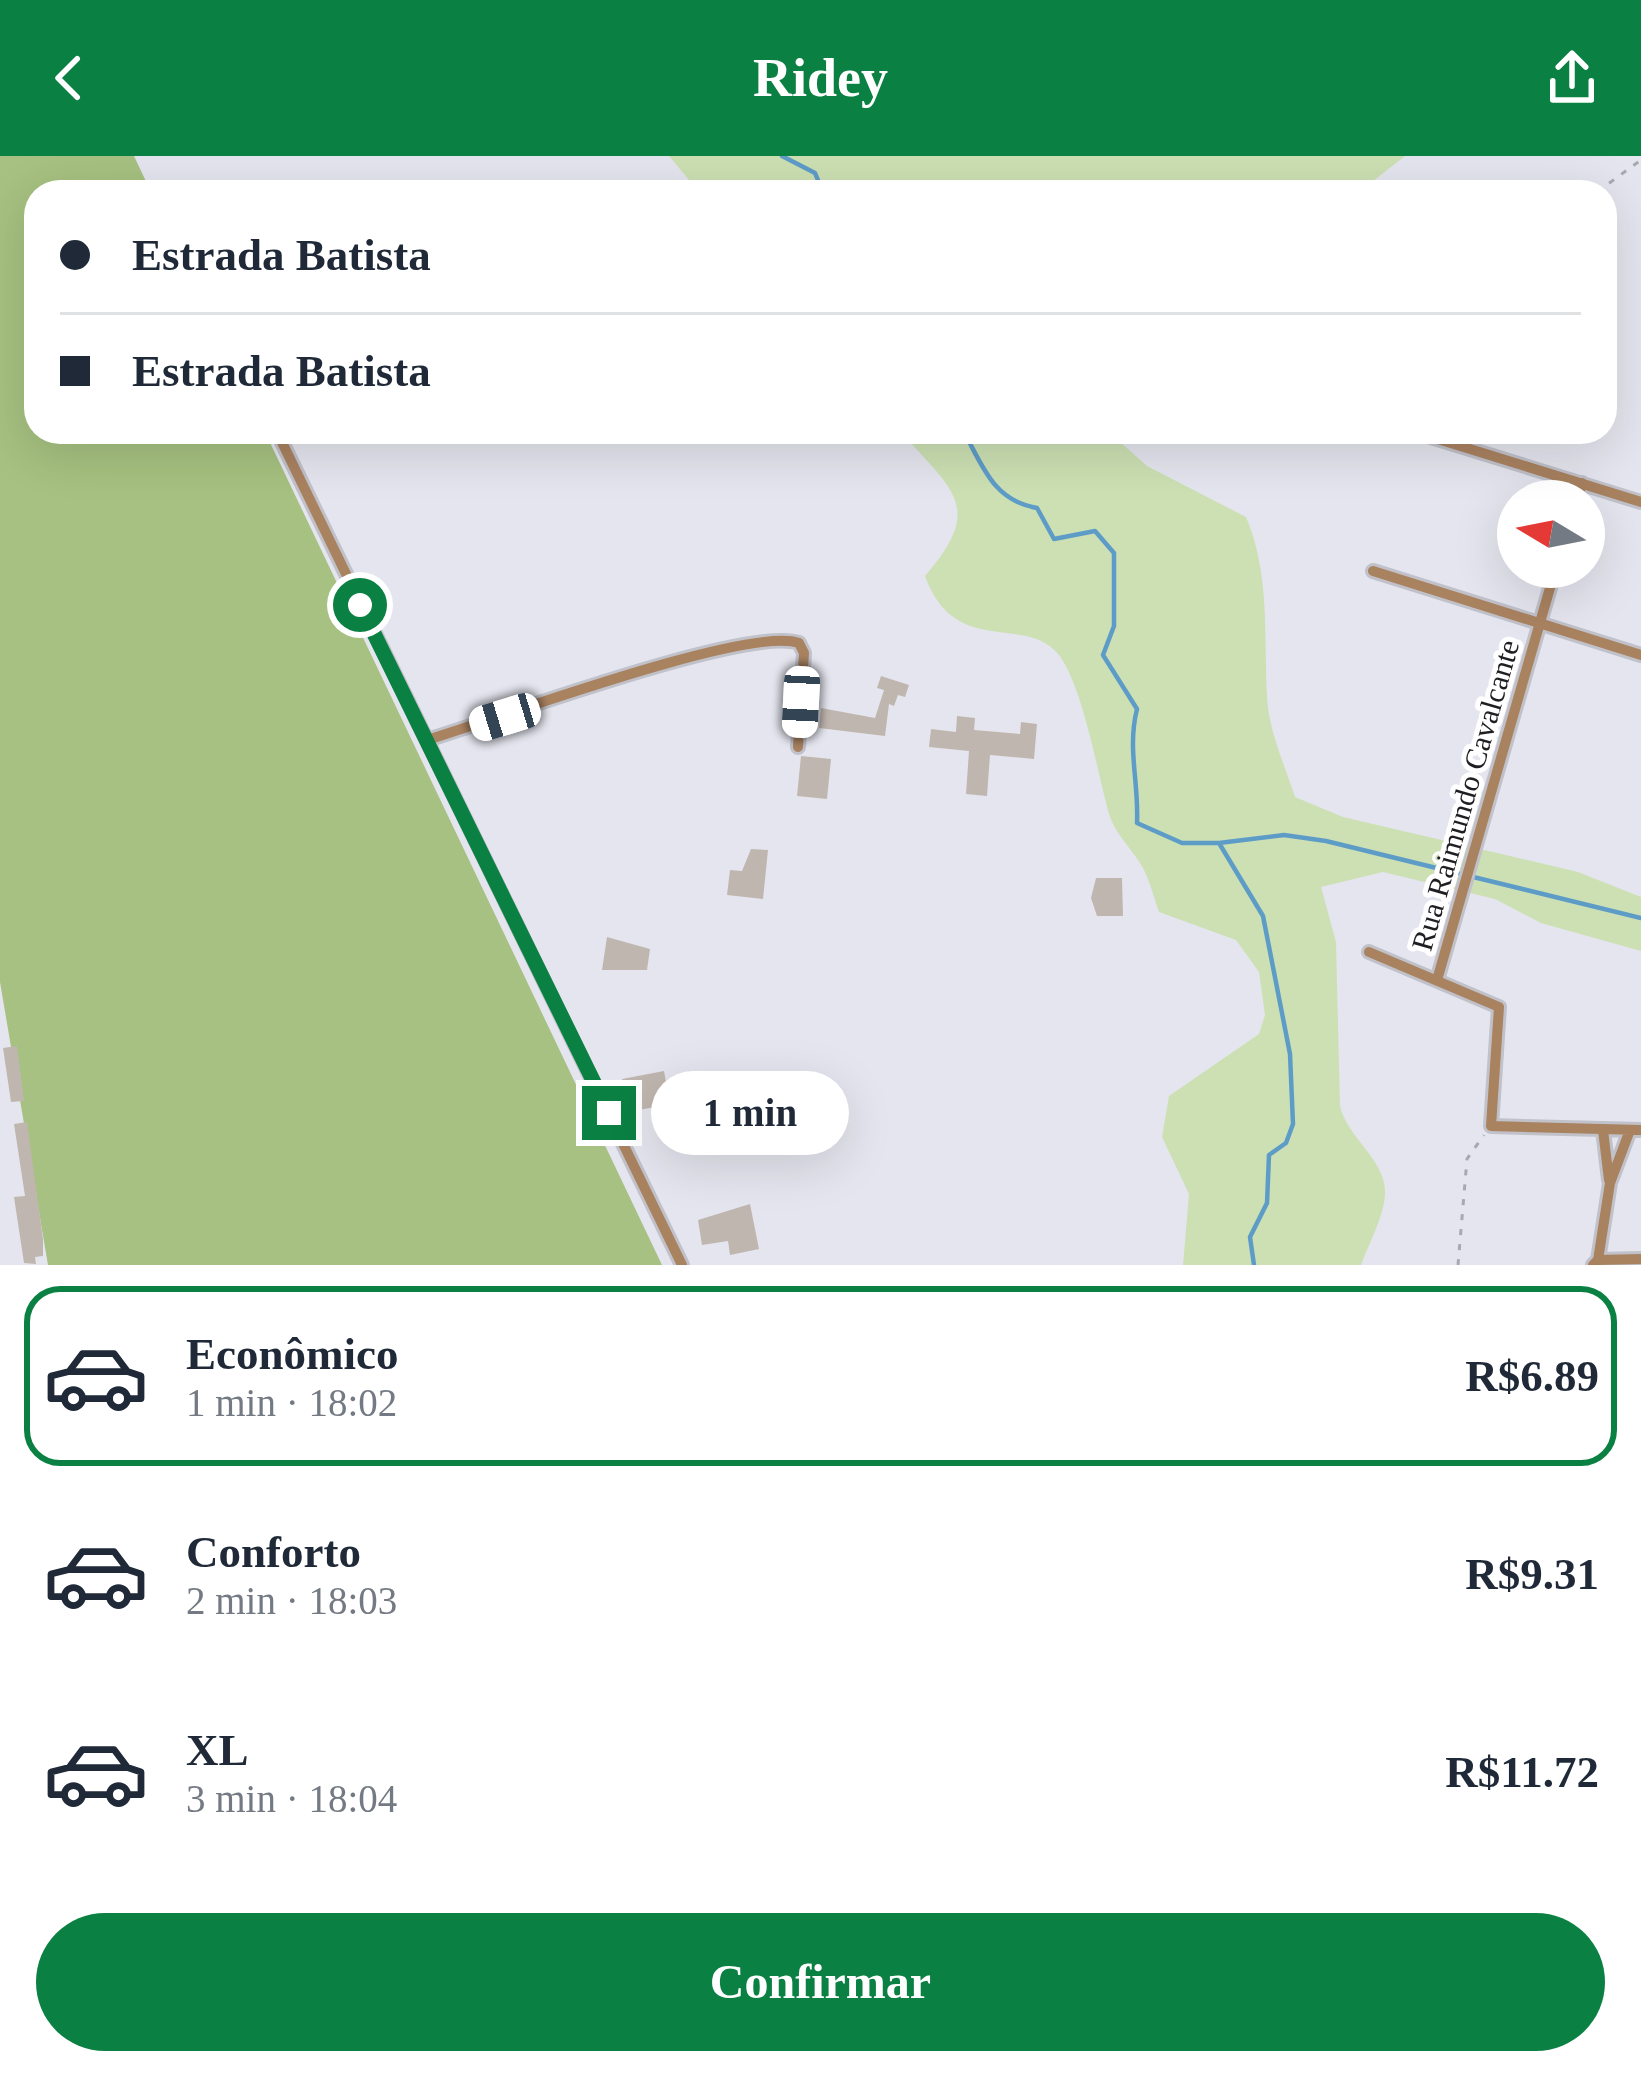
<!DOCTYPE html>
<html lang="pt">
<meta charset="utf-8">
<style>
:root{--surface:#fff;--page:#f6f6f7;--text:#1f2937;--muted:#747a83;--line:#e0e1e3;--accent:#0b8043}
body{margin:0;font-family:Georgia,serif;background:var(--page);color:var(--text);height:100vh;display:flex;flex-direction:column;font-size:45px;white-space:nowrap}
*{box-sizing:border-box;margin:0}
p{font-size:39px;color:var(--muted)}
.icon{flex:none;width:66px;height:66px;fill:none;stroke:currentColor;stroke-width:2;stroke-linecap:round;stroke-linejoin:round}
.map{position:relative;height:1109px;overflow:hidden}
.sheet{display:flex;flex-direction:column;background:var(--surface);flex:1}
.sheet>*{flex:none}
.hud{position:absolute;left:24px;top:24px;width:1593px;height:264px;border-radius:36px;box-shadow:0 12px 48px #0002;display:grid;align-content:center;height:264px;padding:0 36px;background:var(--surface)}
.needle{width:78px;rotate:280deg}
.controls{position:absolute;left:1497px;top:324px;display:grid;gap:24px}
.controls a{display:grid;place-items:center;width:108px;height:108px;border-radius:50%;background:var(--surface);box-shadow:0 12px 48px #0002;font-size:60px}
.end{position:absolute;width:54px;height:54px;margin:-27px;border:15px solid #0b8043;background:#fff;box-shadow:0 0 0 6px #fff}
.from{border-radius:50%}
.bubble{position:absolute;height:84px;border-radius:42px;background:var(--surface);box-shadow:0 12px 48px #0002;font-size:39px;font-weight:700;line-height:84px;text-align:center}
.car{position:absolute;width:36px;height:72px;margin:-36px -18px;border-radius:15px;box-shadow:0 0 9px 3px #0007;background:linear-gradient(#fff 24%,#345 0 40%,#fff 0 76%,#345 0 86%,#fff 0)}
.hud b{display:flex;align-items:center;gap:42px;height:114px;font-size:45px}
.hud b+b{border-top:3px solid var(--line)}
.hud i{width:30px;height:30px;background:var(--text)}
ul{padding:21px 0 0;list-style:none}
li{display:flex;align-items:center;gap:36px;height:180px;margin:0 24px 18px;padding:0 12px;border:6px solid transparent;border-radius:36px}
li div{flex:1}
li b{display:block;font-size:45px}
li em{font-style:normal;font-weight:700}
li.current{border-color:var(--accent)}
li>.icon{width:108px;height:108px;stroke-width:1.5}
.primary-button{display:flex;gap:24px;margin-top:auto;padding:24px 36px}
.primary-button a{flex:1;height:138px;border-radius:72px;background:var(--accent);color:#fff;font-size:48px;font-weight:700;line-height:138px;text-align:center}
header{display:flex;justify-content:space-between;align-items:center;height:156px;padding:0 36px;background:var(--accent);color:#fff;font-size:54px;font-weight:700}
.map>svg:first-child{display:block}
.green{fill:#cce0b3}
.forest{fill:#a6c181}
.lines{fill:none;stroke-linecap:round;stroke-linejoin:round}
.stream{stroke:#5e9cc8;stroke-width:4.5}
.building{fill:#c0b6b0}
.minor-casing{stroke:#c1c1ca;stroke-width:16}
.path{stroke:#a8a8b1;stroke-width:3;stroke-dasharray:6 9;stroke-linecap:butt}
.minor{stroke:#a98260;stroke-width:10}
.route{stroke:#0b8043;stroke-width:15}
.labels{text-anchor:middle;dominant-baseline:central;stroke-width:10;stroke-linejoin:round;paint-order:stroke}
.street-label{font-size:30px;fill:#1f1f23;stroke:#fff}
</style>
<header><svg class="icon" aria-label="back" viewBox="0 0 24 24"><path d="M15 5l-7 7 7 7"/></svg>Ridey<svg class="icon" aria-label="share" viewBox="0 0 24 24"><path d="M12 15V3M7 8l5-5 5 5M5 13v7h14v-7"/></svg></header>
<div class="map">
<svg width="1641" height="1109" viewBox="0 0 1641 1109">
<rect width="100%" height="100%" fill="#e5e5ef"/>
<path class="green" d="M 669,0 L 1405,0 L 1359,36 L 699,36 Z
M 901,276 L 1109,276 L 1147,310 L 1246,361 C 1270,416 1264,481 1267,540 C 1268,573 1285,610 1295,641 L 1343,661 L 1578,716 L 1641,741 L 1641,795 L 1541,767 L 1495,743 L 1383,716 L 1321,731 L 1336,786 L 1340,950 C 1347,981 1384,1003 1385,1034 C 1386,1057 1369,1087 1361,1109 L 1183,1109 L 1189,1038 L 1162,981 L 1169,940 L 1259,878 L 1265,859 L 1259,816 L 1236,784 L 1159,756 C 1154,741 1150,726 1143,712 C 1133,694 1115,678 1109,658 C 1098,619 1083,531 1059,499 C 1026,457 955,503 925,420 C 985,351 953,335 901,276 Z"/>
<path class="forest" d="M 0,0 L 134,0 L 151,36 L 36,36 L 36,276 L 265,276 L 662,1109 L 48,1109 L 0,826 Z"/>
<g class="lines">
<path class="stream" d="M 782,0 L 815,17 L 823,36
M 964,276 C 983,311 994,345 1037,352 L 1054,383 L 1095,375 L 1114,397 L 1114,470 L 1103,499 L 1137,553 C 1127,593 1139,626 1137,667 L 1182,687 L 1219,687 L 1263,760 L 1290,898 L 1293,968 L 1286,987 L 1269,999 L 1267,1047 L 1250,1081 L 1254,1109
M 1219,687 L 1284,679 L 1326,685 L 1641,762"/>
</g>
<path class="building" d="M 881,520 L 909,529 L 905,541 L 898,539 L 894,550 L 889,548 L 885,580 L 819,572 L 821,552 L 875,562 L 884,534 L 877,532 Z
M 957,560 L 975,562 L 974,574 L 1020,578 L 1021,566 L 1037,568 L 1034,603 L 990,599 L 987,640 L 966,638 L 969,595 L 929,591 L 931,573 L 956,576 Z
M 801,600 L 831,603 L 827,643 L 797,640 Z
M 751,693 L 768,694 L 763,743 L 727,739 L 730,714 L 742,715 Z
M 1096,722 L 1122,722 L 1123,760 L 1097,760 L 1091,742 Z
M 607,781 L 650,793 L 647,814 L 602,814 Z
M 17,890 L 24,945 L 11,946 L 3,892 Z
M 664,915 L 670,948 L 629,956 L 622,923 Z
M 27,966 L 43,1083 L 43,1100 L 35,1101 L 36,1108 L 24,1107 L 14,1041 L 25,1040 L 14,968 Z
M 750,1048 L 759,1093 L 730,1099 L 728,1085 L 702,1089 L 698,1064 Z"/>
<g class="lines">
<defs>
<path id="minor" d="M 277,276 L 682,1109
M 1415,276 L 1641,346
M 1577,345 L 1582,327
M 1373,415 L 1641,499
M 427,584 C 494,564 749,469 799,487 L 804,497 L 798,591
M 1369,796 L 1499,851 L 1491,970 L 1641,974
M 1437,824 L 1556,411
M 1603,974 L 1609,1024
M 1598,1104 L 1641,1103
M 1593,1109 L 1598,1104 L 1610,1027 L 1630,974"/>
</defs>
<use href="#minor" class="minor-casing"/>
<path class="path" d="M 1597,36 L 1641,4
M 1458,1109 L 1467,1003 L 1484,979"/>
<use href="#minor" class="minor"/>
</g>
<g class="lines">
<path class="route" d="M 360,449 L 609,957"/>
</g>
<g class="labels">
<g class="street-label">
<text transform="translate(1465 639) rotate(-74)">Rua Raimundo Cavalcante</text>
</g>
</g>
</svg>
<div class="controls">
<a><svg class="needle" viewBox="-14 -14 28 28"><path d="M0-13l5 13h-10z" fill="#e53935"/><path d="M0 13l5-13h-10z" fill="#747a83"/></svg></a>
</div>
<i class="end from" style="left:360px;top:449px"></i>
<i class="end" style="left:609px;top:957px"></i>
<div class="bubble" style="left:651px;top:915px;width:198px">1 min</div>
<i class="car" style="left:801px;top:546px;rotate:183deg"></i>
<i class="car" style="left:505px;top:561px;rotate:253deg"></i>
<div class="hud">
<b><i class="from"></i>Estrada Batista</b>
<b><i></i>Estrada Batista</b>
</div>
</div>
<section class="sheet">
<ul>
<li class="current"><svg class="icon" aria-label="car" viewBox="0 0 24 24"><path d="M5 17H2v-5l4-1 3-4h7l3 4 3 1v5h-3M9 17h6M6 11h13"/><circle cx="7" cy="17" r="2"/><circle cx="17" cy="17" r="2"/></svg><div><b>Econômico</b><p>1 min · 18:02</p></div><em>R$6.89</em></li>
<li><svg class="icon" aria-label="car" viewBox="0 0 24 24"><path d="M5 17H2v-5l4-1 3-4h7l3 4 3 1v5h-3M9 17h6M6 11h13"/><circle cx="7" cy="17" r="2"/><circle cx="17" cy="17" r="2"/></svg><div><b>Conforto</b><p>2 min · 18:03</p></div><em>R$9.31</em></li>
<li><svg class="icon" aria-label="car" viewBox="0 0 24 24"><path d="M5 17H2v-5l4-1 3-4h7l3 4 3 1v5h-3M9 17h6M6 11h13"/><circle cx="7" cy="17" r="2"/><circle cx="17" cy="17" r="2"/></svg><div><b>XL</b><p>3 min · 18:04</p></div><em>R$11.72</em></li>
</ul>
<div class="primary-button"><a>Confirmar</a></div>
</section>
